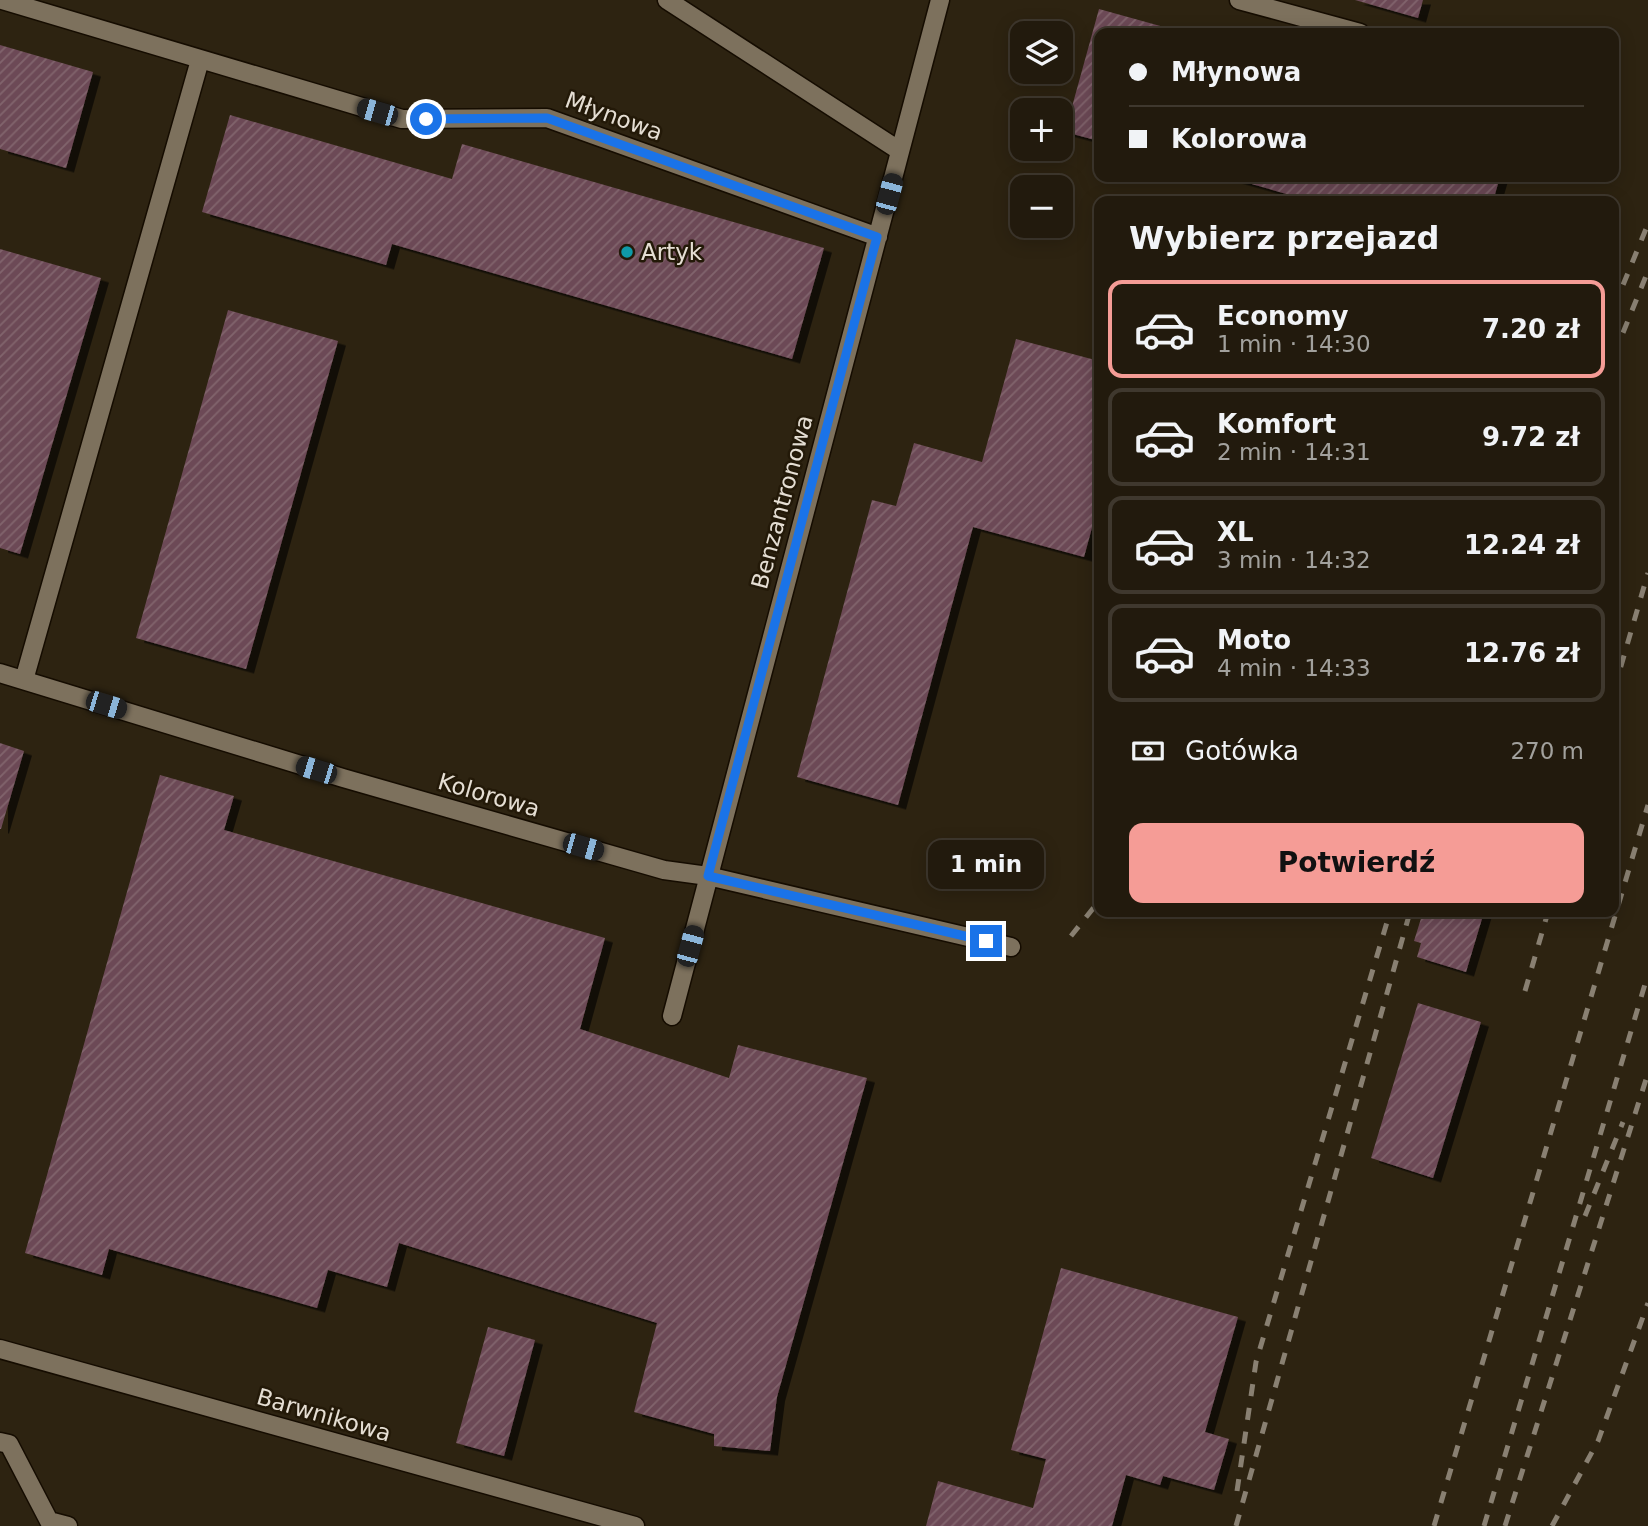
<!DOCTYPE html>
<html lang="pl">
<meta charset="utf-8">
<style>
:root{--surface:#221a0d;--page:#2a2316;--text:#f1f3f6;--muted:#a2a19d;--line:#3f382e;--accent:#f59c96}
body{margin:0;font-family:"DejaVu Sans",sans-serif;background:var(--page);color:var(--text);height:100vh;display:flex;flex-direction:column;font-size:26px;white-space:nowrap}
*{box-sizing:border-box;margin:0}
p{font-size:23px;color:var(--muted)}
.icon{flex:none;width:38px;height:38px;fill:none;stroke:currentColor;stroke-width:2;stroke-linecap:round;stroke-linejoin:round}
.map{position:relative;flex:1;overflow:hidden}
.side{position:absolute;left:1094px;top:196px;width:525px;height:721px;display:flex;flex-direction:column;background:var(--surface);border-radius:14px;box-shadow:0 4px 18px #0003,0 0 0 2px var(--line)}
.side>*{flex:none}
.banner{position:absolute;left:1094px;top:28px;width:525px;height:154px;border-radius:14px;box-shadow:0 4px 18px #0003,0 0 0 2px var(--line);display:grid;align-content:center;height:154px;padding:0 35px;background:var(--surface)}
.fabs{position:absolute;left:1010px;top:21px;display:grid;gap:14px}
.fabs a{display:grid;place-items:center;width:63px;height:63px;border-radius:14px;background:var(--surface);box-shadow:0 4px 18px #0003,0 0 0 2px var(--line);font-size:35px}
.end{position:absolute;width:32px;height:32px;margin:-16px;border:9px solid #1a73e8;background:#fff;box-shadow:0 0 0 4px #fff}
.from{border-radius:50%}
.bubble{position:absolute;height:49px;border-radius:14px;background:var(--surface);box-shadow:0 4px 18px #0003,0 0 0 2px var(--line);font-size:23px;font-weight:700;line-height:49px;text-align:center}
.car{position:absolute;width:21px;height:42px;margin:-21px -10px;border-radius:9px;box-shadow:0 0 5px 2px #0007;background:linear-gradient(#222 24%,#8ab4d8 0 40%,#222 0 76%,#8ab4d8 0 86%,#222 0)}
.banner b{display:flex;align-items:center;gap:24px;height:66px;font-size:26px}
.banner b+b{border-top:2px solid var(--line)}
.banner i{width:18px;height:18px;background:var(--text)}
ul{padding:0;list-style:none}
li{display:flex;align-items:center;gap:21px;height:98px;margin:0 14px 10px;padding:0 21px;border:4px solid var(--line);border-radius:14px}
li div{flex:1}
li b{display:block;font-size:26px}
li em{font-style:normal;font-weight:700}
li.on{border-color:var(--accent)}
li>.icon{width:63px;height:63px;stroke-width:1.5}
h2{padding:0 35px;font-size:32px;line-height:84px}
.pay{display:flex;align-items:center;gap:18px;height:77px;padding:0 35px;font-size:26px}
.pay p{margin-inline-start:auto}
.primary-button{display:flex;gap:14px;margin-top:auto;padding:14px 35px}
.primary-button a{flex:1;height:80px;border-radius:14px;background:var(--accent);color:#111;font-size:28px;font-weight:700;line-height:80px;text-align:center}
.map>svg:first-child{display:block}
.building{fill:url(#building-hatch);filter:url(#shadow)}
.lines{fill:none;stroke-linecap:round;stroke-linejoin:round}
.minor-casing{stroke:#150c00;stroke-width:21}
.minor{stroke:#7d715d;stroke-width:18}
.rail{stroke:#898072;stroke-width:5;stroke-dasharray:12 12;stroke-linecap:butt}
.route{stroke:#1a73e8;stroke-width:9}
.culture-dot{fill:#0f9aa8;stroke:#231908;stroke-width:2.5}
.labels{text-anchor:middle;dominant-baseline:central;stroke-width:5;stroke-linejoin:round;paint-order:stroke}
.street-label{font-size:23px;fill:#e5ded3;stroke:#231908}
.poi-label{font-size:23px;fill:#e5ded3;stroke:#231908;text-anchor:start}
</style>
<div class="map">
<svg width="1648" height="1526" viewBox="0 0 1648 1526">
<defs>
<pattern id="building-hatch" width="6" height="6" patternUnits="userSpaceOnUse" patternTransform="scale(1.75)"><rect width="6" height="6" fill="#6c4a56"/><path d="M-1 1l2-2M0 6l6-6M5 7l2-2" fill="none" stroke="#81646d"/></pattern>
<filter id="shadow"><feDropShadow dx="8" dy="4.5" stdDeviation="0" flood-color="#0009"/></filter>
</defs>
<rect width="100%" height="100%" fill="#2d2311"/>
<path class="building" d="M 1355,0 L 1423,0 L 1418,18 Z
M 1099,9 L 1182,32 L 1099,33 L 1099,141 L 1065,132 Z
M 0,45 L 93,72 L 66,168 L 0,149 Z
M 230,115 L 452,179 L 462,144 L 824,248 L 792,359 L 392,244 L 386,265 L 202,212 Z
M 1227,177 L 1500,177 L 1493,201 L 1311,201 Z
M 0,249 L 101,278 L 20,554 L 0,548 Z
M 228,310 L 338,341 L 246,669 L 136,638 Z
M 1016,339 L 1099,361 L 1099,502 L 1084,557 L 973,527 L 898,805 L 797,777 L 872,500 L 896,506 L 914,443 L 982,462 Z
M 0,743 L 24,751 L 1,829 L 0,829 Z
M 160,775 L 234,796 L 224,830 L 605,938 L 580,1029 L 729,1078 L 738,1045 L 867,1078 L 777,1397 L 770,1451 L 714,1446 L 714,1434 L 634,1412 L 657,1323 L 399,1243 L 387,1287 L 328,1270 L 317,1308 L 109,1249 L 102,1275 L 25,1253 Z
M 1423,912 L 1484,912 L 1466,972 L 1417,957 L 1421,943 L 1414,941 Z
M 1418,1003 L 1481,1022 L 1433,1178 L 1371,1158 Z
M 1061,1268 L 1238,1317 L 1205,1432 L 1229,1439 L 1214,1490 L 1163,1476 L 1160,1485 L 1126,1475 L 1112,1526 L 926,1526 L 938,1481 L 1033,1508 L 1046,1459 L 1011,1450 Z
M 488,1327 L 535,1340 L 504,1456 L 456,1443 Z"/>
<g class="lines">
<defs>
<path id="minor" d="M 2,0 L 402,119 L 547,118 L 878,237
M 667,0 L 900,151
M 1239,0 L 1360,33
M 0,673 L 343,778 L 664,870 L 708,876 L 1011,947
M 24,680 L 200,60
M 672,1016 L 940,0
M 0,1349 L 635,1526
M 0,1442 L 9,1444 L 49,1521 L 68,1526"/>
</defs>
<use href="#minor" class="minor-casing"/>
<use href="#minor" class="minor"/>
<path class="rail" d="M 1614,307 L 1648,224
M 1614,355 L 1648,271
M 1614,690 L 1648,573
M 1071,936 L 1099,901
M 1525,991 L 1548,912
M 1585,1216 L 1623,1122
M 1237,1491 L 1256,1362 L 1390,912
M 1236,1526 L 1410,912
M 1434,1526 L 1648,805
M 1484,1526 L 1648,974
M 1505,1526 L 1648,1073
M 1552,1526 L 1598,1441 L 1648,1303"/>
</g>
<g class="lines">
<path class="route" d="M 426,119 L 547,118 L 877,237 L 708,876 L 986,941"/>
</g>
<circle class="culture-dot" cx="627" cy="252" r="7"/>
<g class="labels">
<g class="street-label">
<text transform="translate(614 116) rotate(20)">Młynowa</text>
<text transform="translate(782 502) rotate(-75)">Benzantronowa</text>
<text transform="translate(489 795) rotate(16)">Kolorowa</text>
<text transform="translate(324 1415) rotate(16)">Barwnikowa</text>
</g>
<g class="poi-label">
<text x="641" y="252">Artyk</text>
</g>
</g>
</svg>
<div class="fabs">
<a><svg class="icon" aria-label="layers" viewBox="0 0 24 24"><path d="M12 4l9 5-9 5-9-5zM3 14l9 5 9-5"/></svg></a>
<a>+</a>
<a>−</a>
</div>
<i class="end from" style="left:426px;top:119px"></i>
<i class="end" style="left:986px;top:941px"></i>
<div class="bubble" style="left:928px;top:840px;width:116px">1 min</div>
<i class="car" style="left:377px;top:112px;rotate:286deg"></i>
<i class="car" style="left:889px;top:194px;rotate:15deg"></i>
<i class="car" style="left:106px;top:705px;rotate:107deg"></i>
<i class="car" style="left:316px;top:770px;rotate:287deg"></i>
<i class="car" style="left:583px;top:847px;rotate:106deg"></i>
<i class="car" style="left:690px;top:946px;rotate:15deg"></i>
<div class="banner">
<b><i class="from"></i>Młynowa</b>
<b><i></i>Kolorowa</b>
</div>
<section class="side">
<h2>Wybierz przejazd</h2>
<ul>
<li class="on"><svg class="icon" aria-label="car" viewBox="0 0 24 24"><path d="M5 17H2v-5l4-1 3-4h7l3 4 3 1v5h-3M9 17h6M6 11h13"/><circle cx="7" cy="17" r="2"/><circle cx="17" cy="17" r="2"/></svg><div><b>Economy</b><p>1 min · 14:30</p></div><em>7.20 zł</em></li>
<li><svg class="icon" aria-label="car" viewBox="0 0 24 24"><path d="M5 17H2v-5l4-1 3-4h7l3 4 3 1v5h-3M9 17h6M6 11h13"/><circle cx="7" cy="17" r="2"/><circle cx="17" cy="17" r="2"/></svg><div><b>Komfort</b><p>2 min · 14:31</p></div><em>9.72 zł</em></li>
<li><svg class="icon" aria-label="car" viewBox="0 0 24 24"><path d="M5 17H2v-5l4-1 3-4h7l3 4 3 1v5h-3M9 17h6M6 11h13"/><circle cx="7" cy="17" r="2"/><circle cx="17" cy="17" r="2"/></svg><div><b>XL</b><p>3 min · 14:32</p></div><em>12.24 zł</em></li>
<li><svg class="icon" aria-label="car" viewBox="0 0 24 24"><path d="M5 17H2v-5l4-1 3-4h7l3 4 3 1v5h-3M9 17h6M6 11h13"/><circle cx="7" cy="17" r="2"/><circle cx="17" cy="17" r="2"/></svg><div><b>Moto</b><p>4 min · 14:33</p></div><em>12.76 zł</em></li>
</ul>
<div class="pay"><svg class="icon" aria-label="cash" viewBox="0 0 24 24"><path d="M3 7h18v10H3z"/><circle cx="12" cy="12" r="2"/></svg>Gotówka<p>270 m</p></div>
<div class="primary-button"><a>Potwierdź</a></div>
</section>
</div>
